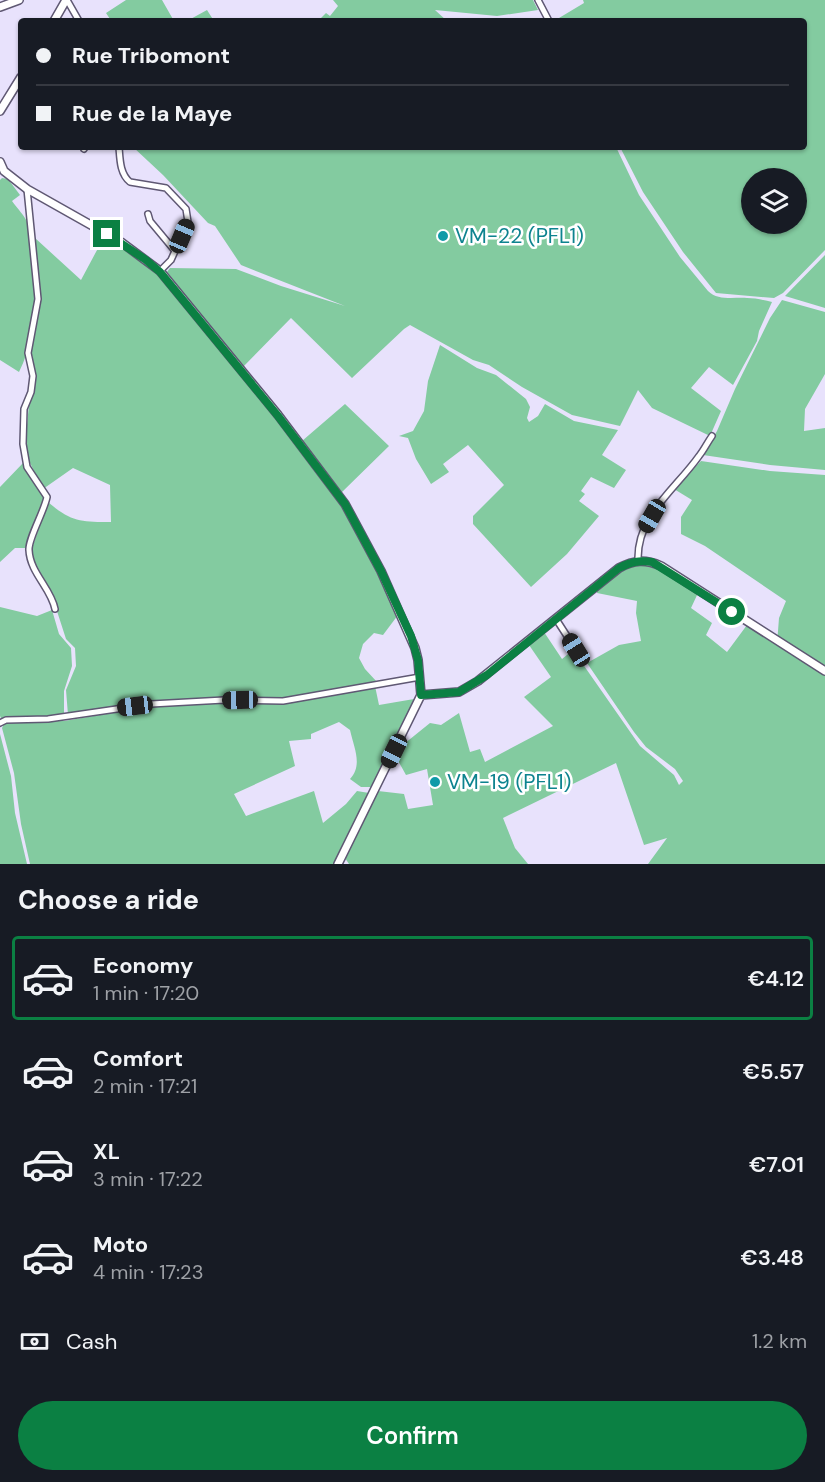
<!DOCTYPE html>
<meta charset="utf-8">
<style>
:root{--surface:#171b24;--page:#242831;--text:#f1f3f6;--muted:#9ea1a6;--line:#363941;--accent:#0b8043}
body{margin:0;font-family:"DM Sans",sans-serif;background:var(--page);color:var(--text);height:100vh;display:flex;flex-direction:column;font-size:22px;white-space:nowrap}
*{box-sizing:border-box;margin:0}
p{font-size:20px;color:var(--muted)}
.icon{flex:none;width:33px;height:33px;fill:none;stroke:currentColor;stroke-width:2;stroke-linecap:round;stroke-linejoin:round}
.map{position:relative;height:864px;overflow:hidden}
.drawer{display:flex;flex-direction:column;background:var(--surface);flex:1}
.drawer>*{flex:none}
.guide{position:absolute;left:18px;top:18px;width:789px;height:132px;border-radius:6px;box-shadow:0 2px 4px #0004;display:grid;align-content:center;height:132px;padding:0 18px;background:var(--surface)}
.controls{position:absolute;left:741px;top:168px;display:grid;gap:12px}
.controls a{display:grid;place-items:center;width:66px;height:66px;border-radius:50%;background:var(--surface);box-shadow:0 2px 4px #0004;font-size:30px}
.end{position:absolute;width:27px;height:27px;margin:-14px;border:8px solid #0b8043;background:#fff;box-shadow:0 0 0 3px #fff}
.from{border-radius:50%}
.car{position:absolute;width:18px;height:36px;margin:-18px -9px;border-radius:8px;box-shadow:0 0 4px 2px #0007;background:linear-gradient(#222 24%,#8ab4d8 0 40%,#222 0 76%,#8ab4d8 0 86%,#222 0)}
.guide b{display:flex;align-items:center;gap:21px;height:57px;font-size:22px}
.guide b+b{border-top:2px solid var(--line)}
.guide i{width:15px;height:15px;background:var(--text)}
ul{padding:0;list-style:none}
li{display:flex;align-items:center;gap:18px;height:84px;margin:0 12px 9px;padding:0 6px;border:3px solid transparent;border-radius:6px}
li div{flex:1}
li b{display:block;font-size:22px}
li em{font-style:normal;font-weight:600}
li.active{border-color:var(--accent)}
li>.icon{width:54px;height:54px;stroke-width:1.5}
h2{padding:0 18px;font-size:27px;line-height:72px}
.pay{display:flex;align-items:center;gap:15px;height:66px;padding:0 18px;font-size:22px}
.pay p{margin-inline-start:auto}
.action{display:flex;gap:12px;margin-top:auto;padding:12px 18px}
.action a{flex:1;height:69px;border-radius:36px;background:var(--accent);color:#fff;font-size:24px;font-weight:600;line-height:69px;text-align:center}
.map>svg:first-child{display:block}
.green{fill:#83cba0;fill-rule:evenodd}
.lines{fill:none;stroke-linecap:round;stroke-linejoin:round}
.minor-casing{stroke:#5f5873;stroke-width:8}
.tertiary-casing{stroke:#5f5873;stroke-width:10}
.minor{stroke:#fff;stroke-width:5}
.tertiary{stroke:#fff;stroke-width:7}
.route{stroke:#0b8043;stroke-width:8}
.culture-dot{fill:#0f9aa8;stroke:#fff;stroke-width:2}
.labels{text-anchor:middle;dominant-baseline:central;stroke-width:5;stroke-linejoin:round;paint-order:stroke}
.culture-label{font-size:21px;fill:#0d838f;stroke:#fff;text-anchor:start}
</style>
<div class="map">
<svg width="825" height="864" viewBox="0 0 825 864">
<rect width="100%" height="100%" fill="#e8e2fc"/>
<path class="green" d="M 126,0 L 162,0 L 174,21 L 105,21 L 110,19 L 106,13 Z
M 333,0 L 533,0 L 538,10 L 497,16 L 435,10 L 447,21 L 318,21 L 326,13 L 330,16 L 338,6 Z
M 583,0 L 825,0 L 825,250 L 783,293 L 774,298 L 716,293 L 683,252 L 643,192 L 620,147 L 804,147 L 804,21 L 554,21 L 584,3 ZM 752,178 L 796,178 L 796,224 L 752,224 Z
M 207,10 L 214,21 L 187,21 Z
M 133,147 L 616,147 L 639,195 L 680,257 L 708,291 C 718,301 734,297 747,298 C 755,298 764,300 772,302 L 759,331 L 757,341 L 733,385 L 709,367 L 691,388 L 721,411 L 710,436 L 652,408 L 638,390 L 620,426 L 572,415 L 522,387 L 489,365 L 473,360 L 410,325 L 404,329 L 352,378 L 291,318 L 242,368 L 167,272 L 170,268 L 236,269 L 281,286 L 345,306 L 241,265 L 215,226 L 208,223 L 163,175 Z
M 2,178 L 8,179 L 20,195 L 12,201 C 17,208 25,216 28,224 C 42,266 39,333 19,372 L 0,360 L 0,180 Z
M 104,237 L 120,246 L 159,275 L 337,495 L 351,519 L 398,615 L 383,635 L 374,633 L 363,644 L 359,658 L 365,669 L 377,682 L 288,698 L 226,698 L 68,715 L 66,690 L 76,666 L 75,648 L 66,639 L 56,608 L 37,571 L 31,551 L 48,502 C 71,522 81,522 111,522 L 110,485 L 73,468 L 43,489 L 29,461 L 25,444 L 29,405 L 36,378 L 31,349 L 41,302 L 35,238 L 81,280 Z
M 825,255 L 825,308 L 785,296 Z
M 782,300 L 825,312 L 825,374 L 805,409 L 804,431 L 825,428 L 825,470 L 770,465 L 703,455 L 717,431 L 735,389 L 770,318 Z
M 440,345 L 477,368 L 496,375 L 526,399 L 530,407 L 527,418 L 529,422 L 538,416 L 545,404 L 574,421 L 618,430 L 602,455 L 626,470 L 614,488 L 591,477 L 581,491 L 585,494 L 579,501 L 599,516 L 567,554 L 531,587 L 473,524 L 473,516 L 504,485 L 468,445 L 443,464 L 449,472 L 431,484 L 416,459 L 408,438 L 399,436 L 413,431 L 424,411 L 428,381 Z
M 345,404 L 389,446 L 341,493 L 302,441 Z
M 701,461 L 770,471 L 825,475 L 825,864 L 648,864 L 667,838 L 644,845 L 616,763 L 503,818 L 515,848 L 528,864 L 349,864 L 345,858 L 378,791 L 404,794 L 408,809 L 433,805 L 427,769 L 406,775 L 396,757 L 399,748 L 430,723 L 441,725 L 459,713 L 470,752 L 480,749 L 485,762 L 553,726 L 524,697 L 551,677 L 529,645 L 544,632 L 562,659 L 573,650 L 640,746 L 674,775 L 679,785 L 683,781 L 675,769 L 646,747 L 634,732 L 587,663 L 619,645 L 641,641 L 636,613 L 637,601 L 597,593 L 597,590 C 607,583 618,571 628,567 C 652,559 680,581 698,593 L 691,608 L 712,623 L 706,635 L 727,652 L 747,625 L 777,644 L 779,618 L 786,601 L 705,546 L 681,534 L 681,517 L 692,500 L 674,489 Z
M 24,462 L 45,498 L 29,548 L 15,548 L 0,562 L 0,487 Z
M 0,607 L 37,616 L 52,610 L 59,634 L 71,648 L 72,666 L 64,691 L 64,716 L 41,719 L 1,718 L 0,716 Z
M 375,686 L 379,705 L 414,699 L 373,787 L 361,787 L 350,779 C 363,765 354,748 350,730 L 339,722 L 311,734 L 311,739 L 289,741 L 295,766 L 234,794 L 246,816 L 314,791 L 323,823 L 346,804 L 357,791 L 369,793 L 336,864 L 30,864 L 21,824 L 14,773 L 2,728 L 5,722 L 64,721 L 148,707 L 214,702 L 287,703 Z
M 0,734 L 11,776 L 15,813 L 27,864 L 0,864 Z"/>
<g class="lines">
<defs>
<path id="minor" d="M 67,0 L 79,21
M 538,0 L 549,21
M 119,147 C 120,160 120,174 130,182 L 166,188 L 186,209 L 188,222 L 171,260 L 160,271
M 84,149 L 85,147
M 27,189 L 38,299 L 28,353 L 33,376 L 31,392 L 24,409 L 23,444 L 27,467 L 47,497 C 44,512 28,539 29,550 C 30,573 51,588 55,609
M 148,214 L 150,221 L 175,251
M 638,560 C 637,515 675,490 699,456 C 704,450 707,443 712,436
M 556,619 L 576,650
M 0,723 L 6,720 L 48,719 L 151,704 L 224,700 L 283,701 L 420,677"/>
<path id="tertiary" d="M 0,7 L 19,0
M 54,21 L 66,0
M 0,111 L 21,77
M 0,162 L 4,171 L 27,189 L 121,242 L 160,271 L 278,415 L 345,504 L 381,571 L 415,648 L 418,660 L 421,695 L 338,864
M 421,695 L 459,692 L 478,681 L 619,568 C 634,560 645,559 661,566 L 825,671"/>
</defs>
<use href="#minor" class="minor-casing"/>
<use href="#tertiary" class="tertiary-casing"/>
<use href="#minor" class="minor"/>
<use href="#tertiary" class="tertiary"/>
</g>
<g class="lines">
<path class="route" d="M 107,234 L 146,260 L 160,272 L 278,416 L 345,504 L 381,571 L 411,636 L 418,660 L 421,695 L 459,692 L 487,675 L 619,568 C 631,562 639,560 652,562 L 732,612"/>
</g>
<g class="culture-dot">
<circle cx="443" cy="236" r="6"/>
<circle cx="435" cy="782" r="6"/>
</g>
<g class="labels">
<g class="culture-label">
<text x="455" y="236">VM-22 (PFL1)</text>
<text x="447" y="782">VM-19 (PFL1)</text>
</g>
</g>
</svg>
<div class="controls">
<a><svg class="icon" aria-label="layers" viewBox="0 0 24 24"><path d="M12 4l9 5-9 5-9-5zM3 14l9 5 9-5"/></svg></a>
</div>
<i class="end from" style="left:732px;top:612px"></i>
<i class="end" style="left:107px;top:234px"></i>
<i class="car" style="left:182px;top:236px;rotate:23deg"></i>
<i class="car" style="left:652px;top:516px;rotate:210deg"></i>
<i class="car" style="left:576px;top:650px;rotate:328deg"></i>
<i class="car" style="left:240px;top:700px;rotate:269deg"></i>
<i class="car" style="left:135px;top:706px;rotate:263deg"></i>
<i class="car" style="left:394px;top:751px;rotate:206deg"></i>
<div class="guide">
<b><i class="from"></i>Rue Tribomont</b>
<b><i></i>Rue de la Maye</b>
</div>
</div>
<section class="drawer">
<h2>Choose a ride</h2>
<ul>
<li class="active"><svg class="icon" aria-label="car" viewBox="0 0 24 24"><path d="M5 17H2v-5l4-1 3-4h7l3 4 3 1v5h-3M9 17h6M6 11h13"/><circle cx="7" cy="17" r="2"/><circle cx="17" cy="17" r="2"/></svg><div><b>Economy</b><p>1 min · 17:20</p></div><em>€4.12</em></li>
<li><svg class="icon" aria-label="car" viewBox="0 0 24 24"><path d="M5 17H2v-5l4-1 3-4h7l3 4 3 1v5h-3M9 17h6M6 11h13"/><circle cx="7" cy="17" r="2"/><circle cx="17" cy="17" r="2"/></svg><div><b>Comfort</b><p>2 min · 17:21</p></div><em>€5.57</em></li>
<li><svg class="icon" aria-label="car" viewBox="0 0 24 24"><path d="M5 17H2v-5l4-1 3-4h7l3 4 3 1v5h-3M9 17h6M6 11h13"/><circle cx="7" cy="17" r="2"/><circle cx="17" cy="17" r="2"/></svg><div><b>XL</b><p>3 min · 17:22</p></div><em>€7.01</em></li>
<li><svg class="icon" aria-label="car" viewBox="0 0 24 24"><path d="M5 17H2v-5l4-1 3-4h7l3 4 3 1v5h-3M9 17h6M6 11h13"/><circle cx="7" cy="17" r="2"/><circle cx="17" cy="17" r="2"/></svg><div><b>Moto</b><p>4 min · 17:23</p></div><em>€3.48</em></li>
</ul>
<div class="pay"><svg class="icon" aria-label="cash" viewBox="0 0 24 24"><path d="M3 7h18v10H3z"/><circle cx="12" cy="12" r="2"/></svg>Cash<p>1.2 km</p></div>
<div class="action"><a>Confirm</a></div>
</section>
